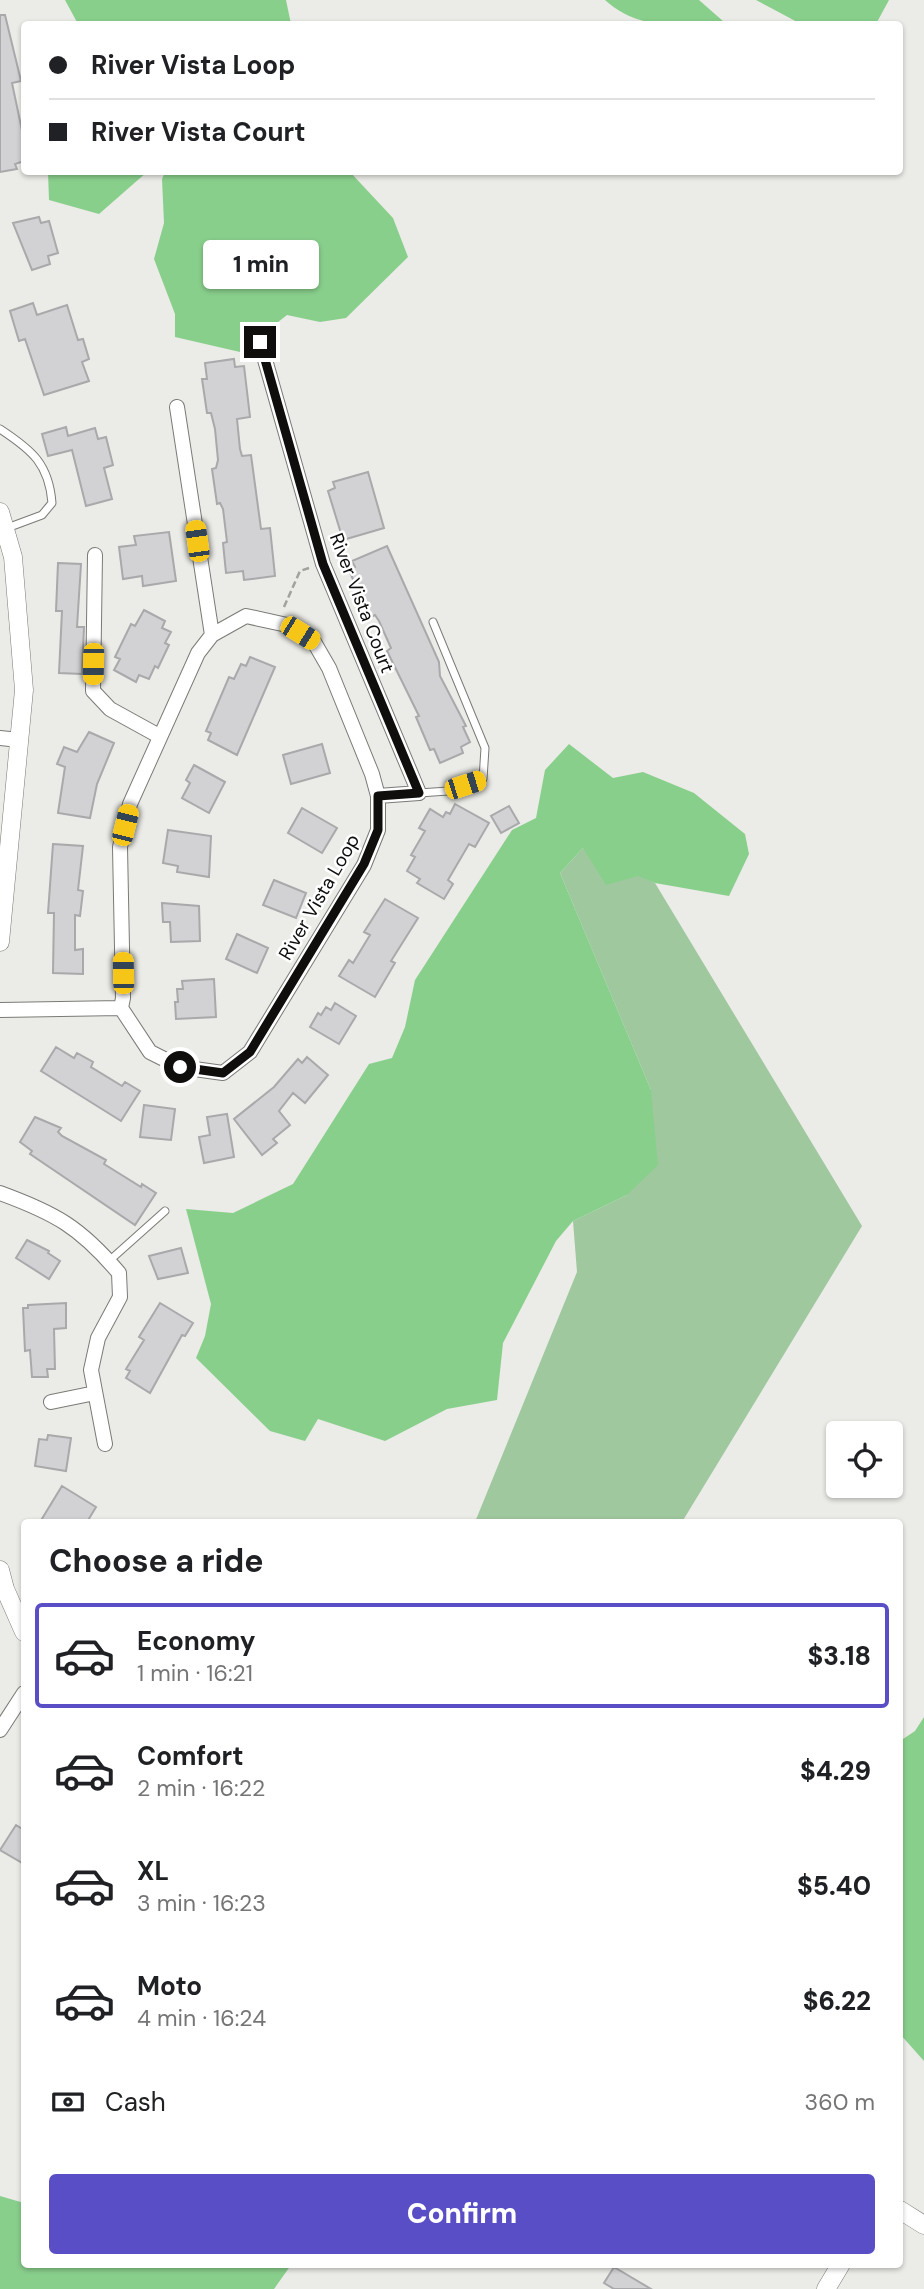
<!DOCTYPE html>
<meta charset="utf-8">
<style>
:root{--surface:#fff;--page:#f6f6f6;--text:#202124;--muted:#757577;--line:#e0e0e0;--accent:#594ec6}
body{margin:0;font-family:"DM Sans",sans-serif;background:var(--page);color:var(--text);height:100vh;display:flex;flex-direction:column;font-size:26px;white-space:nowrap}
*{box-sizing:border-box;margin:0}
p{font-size:23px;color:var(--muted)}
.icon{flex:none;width:38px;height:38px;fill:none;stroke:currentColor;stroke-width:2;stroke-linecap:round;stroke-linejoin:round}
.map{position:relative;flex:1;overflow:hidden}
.details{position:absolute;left:21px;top:1519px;width:882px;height:749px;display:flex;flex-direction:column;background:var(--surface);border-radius:7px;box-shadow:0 2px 5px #0004}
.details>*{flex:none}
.hud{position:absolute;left:21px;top:21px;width:882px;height:154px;border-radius:7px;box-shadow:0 2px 5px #0004;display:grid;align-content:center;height:154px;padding:0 28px;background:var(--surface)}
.tools{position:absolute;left:826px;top:1421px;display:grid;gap:14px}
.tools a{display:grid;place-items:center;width:77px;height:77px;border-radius:7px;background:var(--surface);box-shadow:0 2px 5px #0004;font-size:35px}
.end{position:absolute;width:32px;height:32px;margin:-16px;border:9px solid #0f0e0d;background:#fff;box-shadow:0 0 0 4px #fff}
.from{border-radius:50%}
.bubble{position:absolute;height:49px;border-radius:7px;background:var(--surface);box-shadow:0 2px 5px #0004;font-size:23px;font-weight:800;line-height:49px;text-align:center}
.car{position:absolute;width:21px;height:42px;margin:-21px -10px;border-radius:9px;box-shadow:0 0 5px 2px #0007;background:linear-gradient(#f5c518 24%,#345 0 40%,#f5c518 0 76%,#345 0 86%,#f5c518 0)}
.hud b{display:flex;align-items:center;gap:24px;height:66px;font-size:26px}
.hud b+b{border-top:2px solid var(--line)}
.hud i{width:18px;height:18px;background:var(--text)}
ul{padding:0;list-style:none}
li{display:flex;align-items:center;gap:21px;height:105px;margin:0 14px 10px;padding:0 14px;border:4px solid transparent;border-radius:7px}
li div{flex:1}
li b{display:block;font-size:26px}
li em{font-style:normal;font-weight:800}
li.current{border-color:var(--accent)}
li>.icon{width:63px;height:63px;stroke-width:1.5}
h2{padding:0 28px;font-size:32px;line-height:84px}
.pay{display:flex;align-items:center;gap:18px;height:77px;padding:0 28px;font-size:26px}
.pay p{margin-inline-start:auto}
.action{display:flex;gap:14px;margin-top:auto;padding:14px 28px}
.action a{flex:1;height:80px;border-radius:7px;background:var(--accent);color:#fff;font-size:28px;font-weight:800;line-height:80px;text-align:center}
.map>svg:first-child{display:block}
.green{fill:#9fc89f}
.forest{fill:#89cf8c}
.building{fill:#d2d1d4;stroke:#a9a8ab;stroke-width:2}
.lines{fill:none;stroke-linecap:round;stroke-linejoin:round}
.service-casing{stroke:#7a7a77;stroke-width:9}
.minor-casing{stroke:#7a7a77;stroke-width:16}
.tertiary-casing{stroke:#7a7a77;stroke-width:19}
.path{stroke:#a1a19e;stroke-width:2.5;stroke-dasharray:7 3.5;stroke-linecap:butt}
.service{stroke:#fff;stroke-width:7}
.minor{stroke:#fff;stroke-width:14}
.tertiary{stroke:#fff;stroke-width:18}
.route{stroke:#0f0e0d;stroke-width:9}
.labels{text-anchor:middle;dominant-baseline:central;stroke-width:5;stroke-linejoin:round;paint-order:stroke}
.street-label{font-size:19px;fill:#0f0e0d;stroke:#fff}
</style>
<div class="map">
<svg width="924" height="2289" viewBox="0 0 924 2289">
<rect width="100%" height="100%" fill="#ebebe7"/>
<path class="green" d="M 583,848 L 655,883 L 862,1226 L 682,1522 L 475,1522 L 577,1272 L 573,1221 L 627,1195 L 651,1090 L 560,873 Z"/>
<path class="forest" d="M 65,0 L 286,0 L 291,24 L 78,24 Z
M 605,0 L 699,0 L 724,22 L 733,24 C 687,25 641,33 605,0 Z
M 756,0 L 889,0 L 876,24 L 801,24 Z
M 48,172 L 147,172 L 99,214 L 49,200 Z
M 165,172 L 350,172 L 393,218 L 408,257 L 346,318 L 320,322 L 287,315 L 240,352 L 175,337 L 175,314 L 154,259 L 164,223 L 162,179 Z
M 569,744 L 613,778 L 643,772 L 694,793 L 745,834 L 749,854 L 729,896 L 655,883 L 638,876 L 606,885 L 583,848 L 560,873 L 651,1090 L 658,1165 L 627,1195 L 573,1221 L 556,1241 L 503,1343 L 497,1400 L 447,1409 L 385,1441 L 318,1419 L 305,1441 L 270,1431 L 196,1358 L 205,1336 L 211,1304 L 186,1209 L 233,1213 L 293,1184 L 369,1064 L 392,1058 L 405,1027 L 415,980 L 512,830 L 536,818 L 545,770 Z
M 924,1717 L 924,2061 L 900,2034 L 900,1741 L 915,1731 Z
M 0,2196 L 24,2203 L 24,2264 L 291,2265 L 274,2289 L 0,2289 Z"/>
<path class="building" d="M 0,15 L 5,15 L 21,81 L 12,83 L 24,140 L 24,161 L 15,164 L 17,169 L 0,172 Z
M 39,217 L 41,223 L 49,221 L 58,253 L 48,256 L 50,264 L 32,270 L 13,223 Z
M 33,303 L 37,315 L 67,305 L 78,340 L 83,339 L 89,359 L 82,362 L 89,381 L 44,395 L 25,339 L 19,341 L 10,311 Z
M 234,359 L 235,367 L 244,366 L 250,417 L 237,419 L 240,449 L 242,456 L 251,455 L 261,529 L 270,528 L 275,576 L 244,580 L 243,571 L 226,573 L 223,543 L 227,542 L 223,509 L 220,503 L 217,504 L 212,469 L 216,468 L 218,460 L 215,429 L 211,413 L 207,413 L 202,379 L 207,379 L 205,363 Z
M 66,427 L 68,436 L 95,428 L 98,439 L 106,437 L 113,465 L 104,468 L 112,499 L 86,506 L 72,450 L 48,456 L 42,434 Z
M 368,472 L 384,528 L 343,540 L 328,491 L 335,488 L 333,482 Z
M 169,532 L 176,581 L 143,586 L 142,576 L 123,579 L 119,547 L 136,545 L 134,536 Z
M 387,546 L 439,662 L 440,676 L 466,726 L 463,727 L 470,742 L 461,747 L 463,753 L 440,763 L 434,749 L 430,750 L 416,717 L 419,716 L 387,651 L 391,648 L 379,621 L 375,615 L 369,618 L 349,570 L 355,567 L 352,561 Z
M 58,563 L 81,564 L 77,627 L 84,627 L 82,674 L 59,673 L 62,611 L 56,611 Z
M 144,610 L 165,621 L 162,628 L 171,632 L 165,643 L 169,645 L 158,668 L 155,666 L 149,679 L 139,675 L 136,682 L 114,670 L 120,659 L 115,657 L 131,624 L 135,626 Z
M 250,657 L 275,667 L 237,755 L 208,740 L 211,733 L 206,731 L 229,677 L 234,679 L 241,664 L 246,666 Z
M 89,732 L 114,743 L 97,784 L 90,818 L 58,813 L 65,767 L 57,764 L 64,747 L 77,752 Z
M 322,744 L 330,773 L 291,784 L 283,755 Z
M 194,765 L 225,782 L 209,813 L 182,798 L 190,783 L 186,780 Z
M 455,804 L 489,823 L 475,847 L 469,844 L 448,880 L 453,884 L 444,899 L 417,883 L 420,879 L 407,871 L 415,857 L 411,855 L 425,831 L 419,828 L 430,809 L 443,817 L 446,812 L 450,814 Z
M 509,806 L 519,823 L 501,833 L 491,816 Z
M 302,808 L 337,828 L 322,853 L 288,833 Z
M 168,830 L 211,836 L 209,877 L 177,872 L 178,866 L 163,863 Z
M 53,844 L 83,846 L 78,890 L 83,891 L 80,916 L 75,915 L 75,950 L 83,949 L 83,974 L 53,973 L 54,913 L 48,913 Z
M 274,880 L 306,893 L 296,918 L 263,905 Z
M 385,899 L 418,918 L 391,961 L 395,963 L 375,997 L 339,976 L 349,960 L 353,963 L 370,935 L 364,932 Z
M 162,903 L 199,906 L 200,941 L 171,942 L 170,922 L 163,922 Z
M 237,934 L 268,948 L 257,973 L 226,959 Z
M 214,979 L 216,1017 L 176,1019 L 175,1002 L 178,1002 L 177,989 L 183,989 L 182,981 Z
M 335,1003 L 356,1016 L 339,1044 L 310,1027 L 318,1013 L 321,1015 L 326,1007 L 331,1010 Z
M 56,1047 L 74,1058 L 77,1053 L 93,1062 L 91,1067 L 122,1086 L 125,1082 L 140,1091 L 121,1121 L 41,1071 Z
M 307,1057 L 328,1075 L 305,1103 L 293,1093 L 279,1111 L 290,1125 L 273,1139 L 277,1143 L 262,1155 L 234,1119 L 274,1087 L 298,1059 L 302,1063 Z
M 144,1105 L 175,1109 L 171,1140 L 140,1137 Z
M 227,1114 L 234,1157 L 204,1163 L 199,1137 L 210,1135 L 207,1117 Z
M 35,1117 L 61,1128 L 58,1132 L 62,1136 L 106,1160 L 104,1164 L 141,1187 L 142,1184 L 156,1193 L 135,1225 L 30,1154 L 32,1151 L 20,1142 Z
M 27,1240 L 49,1251 L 48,1253 L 60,1261 L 49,1279 L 16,1258 Z
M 181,1248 L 188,1273 L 158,1279 L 149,1256 Z
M 66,1303 L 66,1328 L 54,1329 L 55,1369 L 47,1369 L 48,1377 L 32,1377 L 30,1350 L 25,1351 L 23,1308 L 28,1308 L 28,1305 Z
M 160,1303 L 193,1323 L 185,1336 L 182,1335 L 150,1393 L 126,1378 L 130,1371 L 126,1369 L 144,1340 L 139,1337 Z
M 48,1435 L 71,1438 L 66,1471 L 35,1466 L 39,1439 L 47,1440 Z
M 62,1486 L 96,1507 L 87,1522 L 40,1522 Z
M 16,1825 L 24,1830 L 24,1864 L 0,1850 Z
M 614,2267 L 651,2289 L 614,2289 L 604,2283 Z"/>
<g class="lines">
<defs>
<path id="service" d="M 0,429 C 32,450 49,464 52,503 L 42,515 L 7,528
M 419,793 L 448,791 L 483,779 L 485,748 L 433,622
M 109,1261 L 165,1211"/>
<path id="minor" d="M 260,342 L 323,564 L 419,793 L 378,796
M 177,407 L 212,635
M 95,555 L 93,691 L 110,709 L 159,736
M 246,616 L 287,625 L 314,642 L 329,668 L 372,774 L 378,796 L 378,830 L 364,865 L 250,1052 L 223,1073 L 180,1067 L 150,1052 L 121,1008 L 123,998 L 120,847 L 130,804 L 198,653 L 212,635 Z
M 0,738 L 19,740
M 0,1010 L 121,1008
M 0,1193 C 55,1213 80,1227 119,1273 L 120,1297 L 98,1338 L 91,1370 L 105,1444
M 51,1402 L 95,1393
M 0,1730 L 24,1693"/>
<path id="tertiary" d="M 0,512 L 13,557 L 24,690 L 0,942
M 0,1570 L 5,1589 L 24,1632
M 900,2210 L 924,2225
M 826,2289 L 841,2264"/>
</defs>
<use href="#service" class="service-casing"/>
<use href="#minor" class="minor-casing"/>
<use href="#tertiary" class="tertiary-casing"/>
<path class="path" d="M 284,607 L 300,571 L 309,568"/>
<use href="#service" class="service"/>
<use href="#minor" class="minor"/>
<use href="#tertiary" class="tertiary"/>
</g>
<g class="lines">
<path class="route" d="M 180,1067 L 223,1073 L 250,1052 L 364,864 L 378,830 L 378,796 L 419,793 L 323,564 L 260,342"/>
</g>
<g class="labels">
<g class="street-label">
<text transform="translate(362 603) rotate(69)">River Vista Court</text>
<text transform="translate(319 897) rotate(-60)">River Vista Loop</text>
</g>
</g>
</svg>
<div class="tools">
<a><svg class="icon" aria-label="locate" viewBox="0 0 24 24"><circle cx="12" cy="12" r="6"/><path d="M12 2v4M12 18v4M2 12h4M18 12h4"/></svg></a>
</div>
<i class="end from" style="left:180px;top:1067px"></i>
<i class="end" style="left:260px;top:342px"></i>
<div class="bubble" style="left:203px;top:240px;width:116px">1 min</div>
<i class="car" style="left:197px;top:541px;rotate:352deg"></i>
<i class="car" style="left:300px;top:633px;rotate:122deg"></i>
<i class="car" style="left:93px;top:664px;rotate:181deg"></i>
<i class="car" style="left:465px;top:785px;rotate:72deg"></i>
<i class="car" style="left:125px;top:825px;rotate:14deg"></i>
<i class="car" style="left:123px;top:973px;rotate:359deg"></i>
<div class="hud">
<b><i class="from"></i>River Vista Loop</b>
<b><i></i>River Vista Court</b>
</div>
<section class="details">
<h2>Choose a ride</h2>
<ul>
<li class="current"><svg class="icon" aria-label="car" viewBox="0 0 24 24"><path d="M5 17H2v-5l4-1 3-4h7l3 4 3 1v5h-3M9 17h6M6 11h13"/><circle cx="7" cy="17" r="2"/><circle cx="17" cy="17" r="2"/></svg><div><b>Economy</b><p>1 min · 16:21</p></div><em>$3.18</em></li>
<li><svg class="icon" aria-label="car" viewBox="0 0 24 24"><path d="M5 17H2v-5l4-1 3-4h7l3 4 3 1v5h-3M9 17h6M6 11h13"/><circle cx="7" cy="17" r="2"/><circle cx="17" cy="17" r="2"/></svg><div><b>Comfort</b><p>2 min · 16:22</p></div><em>$4.29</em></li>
<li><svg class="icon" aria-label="car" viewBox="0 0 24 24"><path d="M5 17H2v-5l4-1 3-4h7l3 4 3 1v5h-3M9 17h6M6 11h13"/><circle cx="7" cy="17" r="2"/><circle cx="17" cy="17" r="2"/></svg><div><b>XL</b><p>3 min · 16:23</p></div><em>$5.40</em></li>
<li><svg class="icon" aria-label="car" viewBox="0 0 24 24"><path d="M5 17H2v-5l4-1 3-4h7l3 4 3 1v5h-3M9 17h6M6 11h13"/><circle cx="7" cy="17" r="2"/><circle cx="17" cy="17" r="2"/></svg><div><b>Moto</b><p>4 min · 16:24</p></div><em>$6.22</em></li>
</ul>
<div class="pay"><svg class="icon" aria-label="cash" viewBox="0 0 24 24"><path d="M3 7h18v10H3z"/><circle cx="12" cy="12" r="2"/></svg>Cash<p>360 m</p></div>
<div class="action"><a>Confirm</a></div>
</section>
</div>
